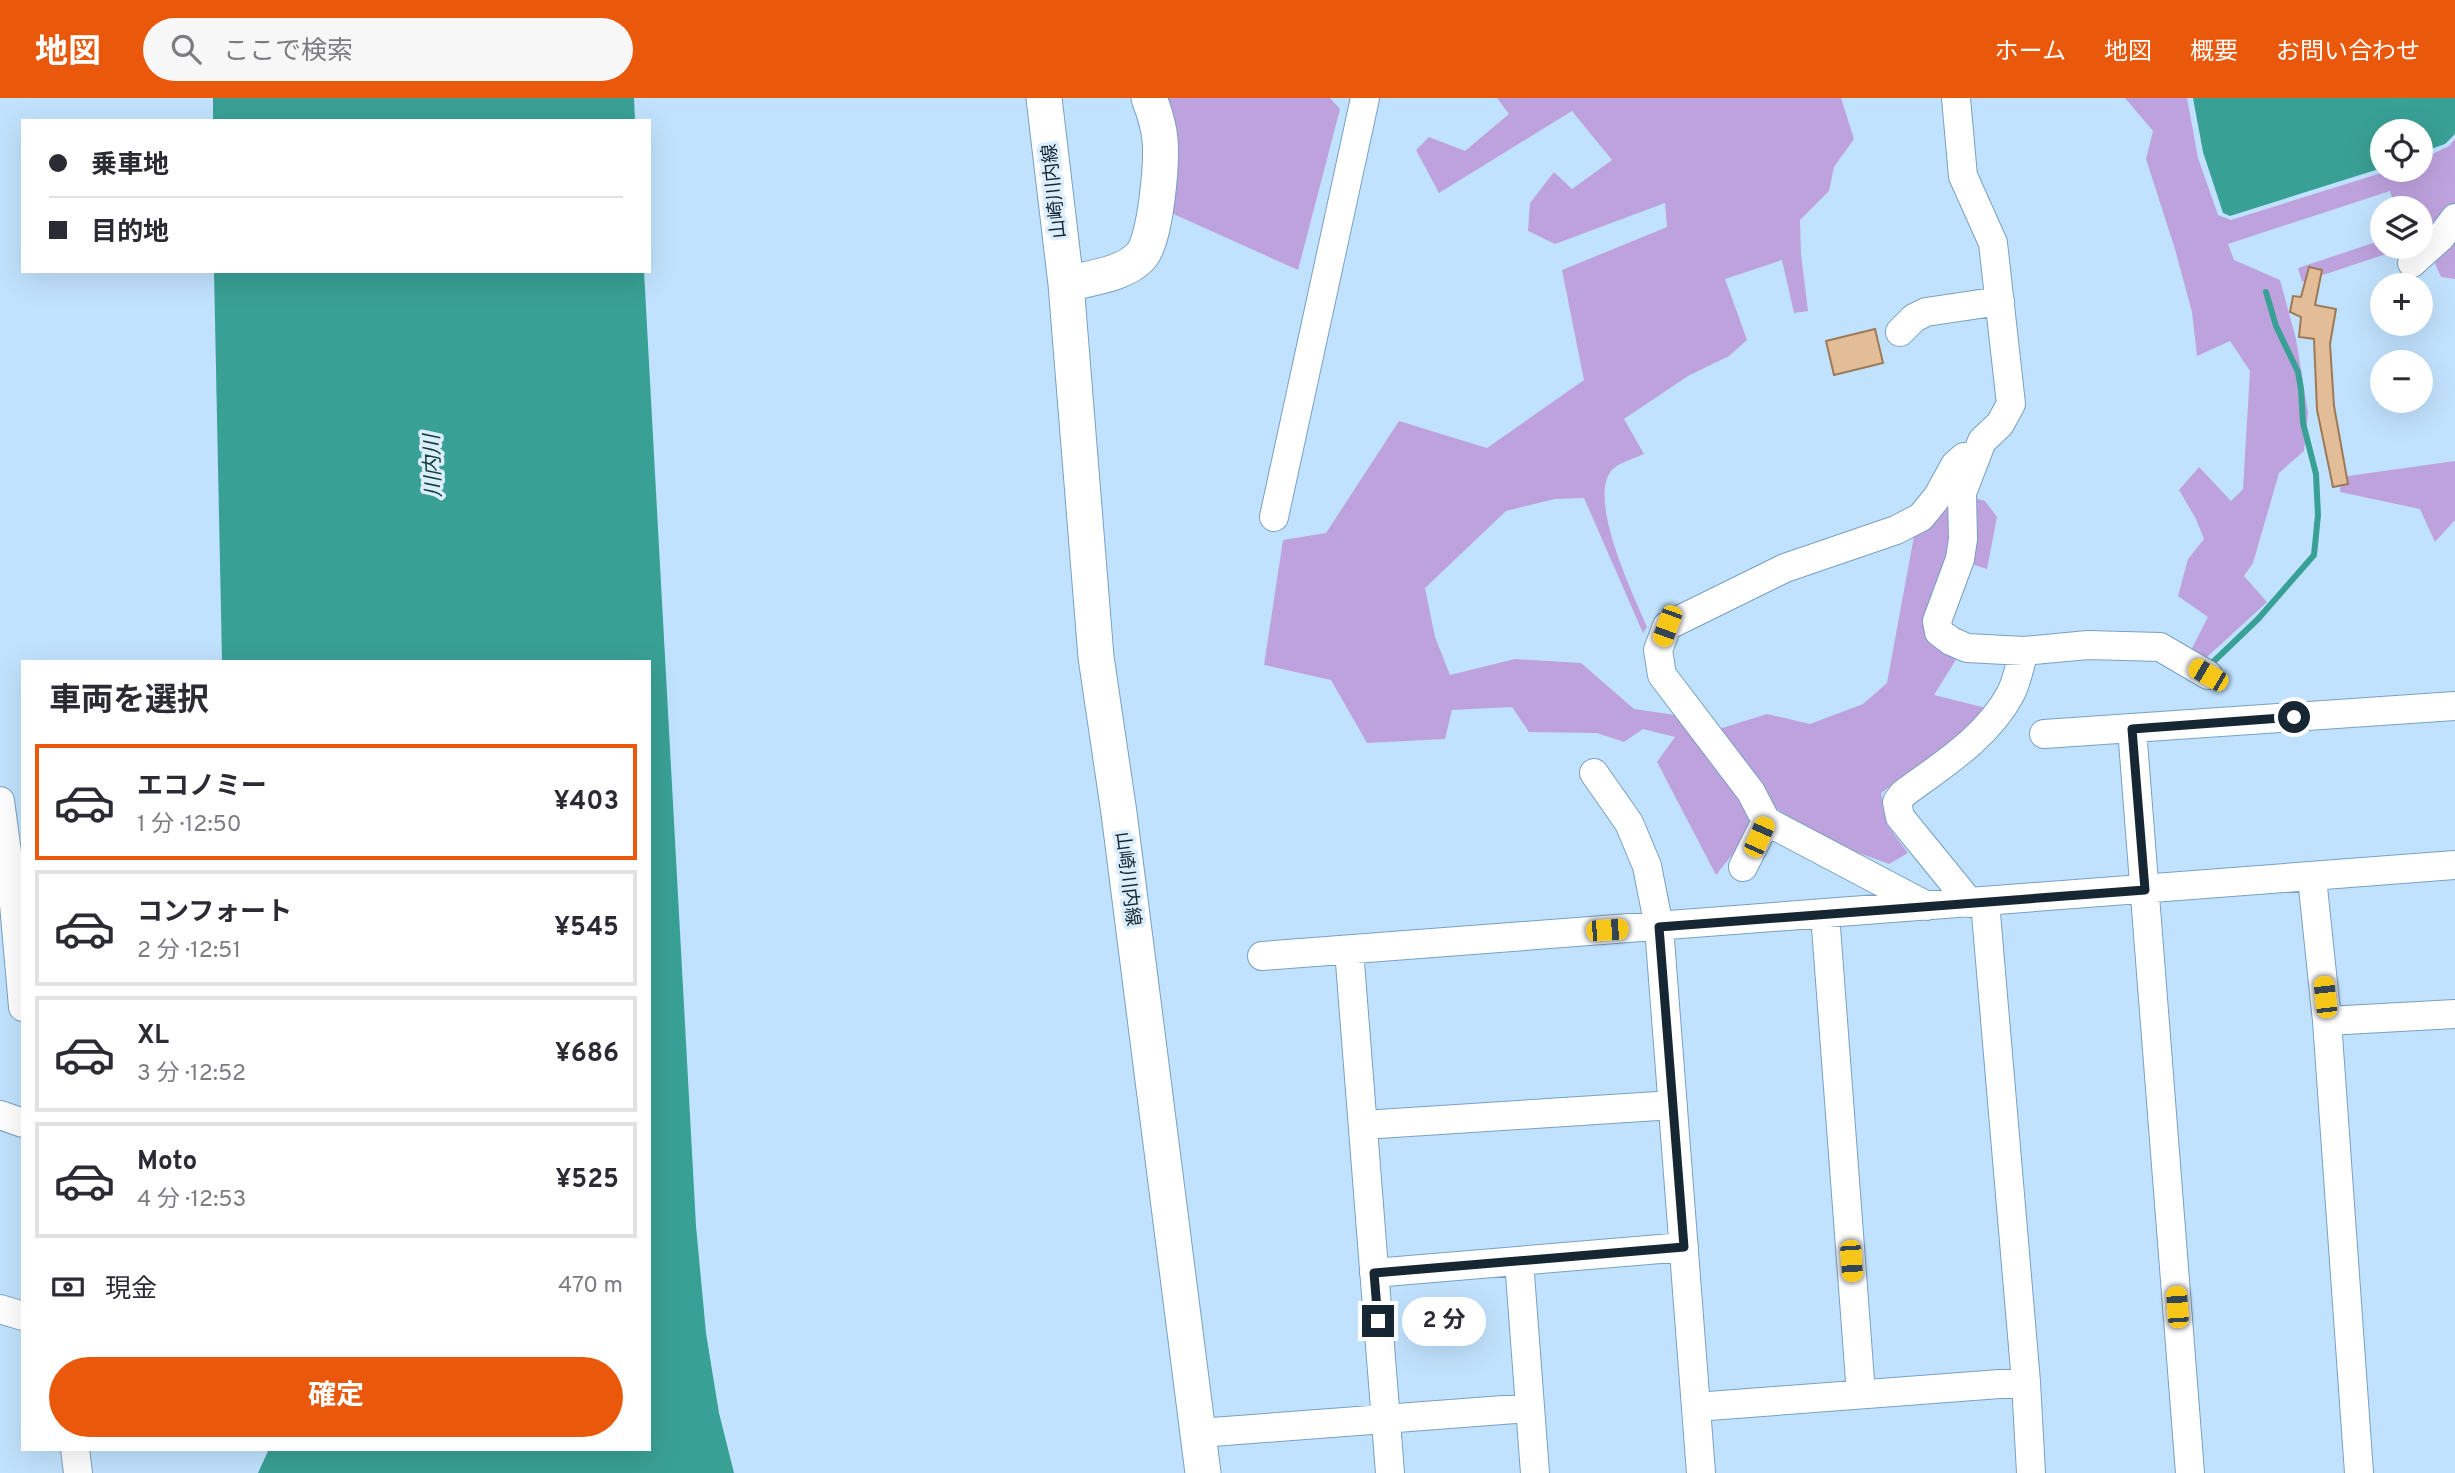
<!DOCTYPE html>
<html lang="ja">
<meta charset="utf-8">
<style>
:root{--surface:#fff;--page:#f7f7f7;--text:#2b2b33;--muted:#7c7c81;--line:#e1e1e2;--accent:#ea580c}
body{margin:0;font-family:Overpass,"Noto Sans JP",sans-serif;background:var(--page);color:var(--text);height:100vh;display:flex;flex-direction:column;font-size:26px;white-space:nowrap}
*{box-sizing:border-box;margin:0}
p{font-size:23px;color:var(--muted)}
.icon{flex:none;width:38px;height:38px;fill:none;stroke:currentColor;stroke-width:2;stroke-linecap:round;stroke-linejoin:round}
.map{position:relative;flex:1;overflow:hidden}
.sheet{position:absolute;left:21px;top:562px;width:630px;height:791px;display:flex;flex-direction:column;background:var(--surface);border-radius:0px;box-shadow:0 7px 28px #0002}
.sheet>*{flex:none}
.top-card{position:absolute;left:21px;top:21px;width:630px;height:154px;border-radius:0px;box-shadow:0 7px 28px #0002;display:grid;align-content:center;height:154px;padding:0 28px;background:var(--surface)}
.fabs{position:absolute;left:2370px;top:21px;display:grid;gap:14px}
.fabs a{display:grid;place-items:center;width:63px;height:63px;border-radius:50%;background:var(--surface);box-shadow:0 7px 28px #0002;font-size:35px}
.end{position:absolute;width:32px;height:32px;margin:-16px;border:9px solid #162633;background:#fff;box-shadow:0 0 0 4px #fff}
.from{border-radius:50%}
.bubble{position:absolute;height:49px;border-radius:24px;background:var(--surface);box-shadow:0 7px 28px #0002;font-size:23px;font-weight:700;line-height:49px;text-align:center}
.car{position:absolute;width:21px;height:42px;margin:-21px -10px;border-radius:9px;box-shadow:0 0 5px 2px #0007;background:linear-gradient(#f5c518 24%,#345 0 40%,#f5c518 0 76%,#345 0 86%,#f5c518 0)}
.top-card b{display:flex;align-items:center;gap:24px;height:66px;font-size:26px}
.top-card b+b{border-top:2px solid var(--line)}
.top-card i{width:18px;height:18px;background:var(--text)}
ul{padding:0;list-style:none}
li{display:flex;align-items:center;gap:21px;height:116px;margin:0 14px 10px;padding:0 14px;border:4px solid var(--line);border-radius:0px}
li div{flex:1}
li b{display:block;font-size:26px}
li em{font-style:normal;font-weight:700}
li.active{border-color:var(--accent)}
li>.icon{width:63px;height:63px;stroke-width:1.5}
h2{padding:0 28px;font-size:32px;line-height:84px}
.pay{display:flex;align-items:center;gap:18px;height:77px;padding:0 28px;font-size:26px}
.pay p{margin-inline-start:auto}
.button{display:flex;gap:14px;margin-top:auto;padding:14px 28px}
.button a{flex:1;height:80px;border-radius:42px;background:var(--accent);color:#fff;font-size:28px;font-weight:700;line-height:80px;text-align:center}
header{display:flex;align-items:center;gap:42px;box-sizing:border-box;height:98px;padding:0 35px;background:var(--accent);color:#fff}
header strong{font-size:33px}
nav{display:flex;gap:38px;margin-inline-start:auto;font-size:24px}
.search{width:490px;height:63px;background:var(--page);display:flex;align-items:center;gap:18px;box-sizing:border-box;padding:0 24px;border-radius:38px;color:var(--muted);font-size:26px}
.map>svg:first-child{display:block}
.green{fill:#bea2de}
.water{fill:#39a095}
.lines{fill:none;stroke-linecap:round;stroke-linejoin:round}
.stream{stroke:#39a095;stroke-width:6}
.building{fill:#e3bc98;stroke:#9d7a57;stroke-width:2}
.minor-casing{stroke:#79a0c2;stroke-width:30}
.major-casing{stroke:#79a0c2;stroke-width:37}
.minor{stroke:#fff;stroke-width:28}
.major{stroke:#fff;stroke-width:35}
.route{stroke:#162633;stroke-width:9}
.labels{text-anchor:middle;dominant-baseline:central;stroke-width:7;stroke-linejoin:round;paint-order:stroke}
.street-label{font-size:19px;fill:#162633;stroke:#dcedfb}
.water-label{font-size:21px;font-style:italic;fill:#12403b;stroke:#dcedfb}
</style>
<header>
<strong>地図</strong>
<div class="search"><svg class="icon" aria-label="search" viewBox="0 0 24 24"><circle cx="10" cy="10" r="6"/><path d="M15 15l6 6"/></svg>ここで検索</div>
<nav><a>ホーム</a><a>地図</a><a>概要</a><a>お問い合わせ</a></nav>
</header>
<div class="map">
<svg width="2455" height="1375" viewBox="0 0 2455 1375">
<rect width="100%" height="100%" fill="#c1e2fe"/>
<path class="green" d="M 1164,0 L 1330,0 L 1340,11 L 1298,172 L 1169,114 Z
M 1497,0 L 1841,0 L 1854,41 L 1834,69 L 1829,93 L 1800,122 L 1801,156 L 1808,213 L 1794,215 L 1782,162 L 1725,181 L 1747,242 L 1729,258 L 1688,278 L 1624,321 L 1644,356 C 1635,360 1622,364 1614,370 C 1584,396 1634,498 1647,529 L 1643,535 L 1584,400 L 1555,401 L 1506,413 L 1425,490 L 1435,539 L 1450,577 L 1515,561 L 1581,565 L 1634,611 L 1675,617 L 1698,642 L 1722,630 L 1767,616 L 1810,626 L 1863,606 L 1887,585 L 1914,438 L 1943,413 L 1974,400 L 1985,403 L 1997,419 L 1987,471 L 1953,460 L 1927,528 L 1957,560 L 1934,597 L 1990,611 L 1975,629 L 1881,695 L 1887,727 L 1908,755 L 1889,766 L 1840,748 L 1771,708 L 1716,777 L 1657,664 L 1675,639 L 1643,631 L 1624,644 L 1597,635 L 1529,634 L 1512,609 L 1452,612 L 1445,641 L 1367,645 L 1331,582 L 1264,567 L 1283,442 L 1326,435 L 1399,323 L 1487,350 L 1584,282 L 1562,172 L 1667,129 L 1665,105 L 1555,146 L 1528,133 L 1530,105 L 1554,74 L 1572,91 L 1612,62 L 1572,13 L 1439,95 L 1416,52 L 1429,39 L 1465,53 L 1509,16 Z
M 2125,0 L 2187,0 L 2198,60 L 2218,117 L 2231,122 L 2391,72 L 2420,72 L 2420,62 L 2449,48 L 2455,41 L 2455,181 L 2441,179 L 2425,143 L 2420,144 L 2420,110 L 2395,110 L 2390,93 L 2228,146 L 2234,162 L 2280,182 L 2296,241 L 2308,315 L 2304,353 L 2279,375 L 2253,465 L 2244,478 L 2267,504 L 2207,559 L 2190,554 L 2208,519 L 2178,498 L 2188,461 L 2204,441 L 2196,421 L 2179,392 L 2199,369 L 2231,403 L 2243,391 L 2250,273 L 2230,243 L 2197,258 L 2192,214 L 2175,151 L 2146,61 L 2153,33 Z
M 2382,142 L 2382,149 L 2407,149 L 2302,184 L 2298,170 Z
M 2455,363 L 2455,422 L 2435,444 L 2420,411 L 2340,394 L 2341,379 Z"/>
<path class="water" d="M 213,0 L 634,0 L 635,23 L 213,23 Z
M 2193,0 L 2455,0 L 2455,36 L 2445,46 L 2420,55 L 2420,33 L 2382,33 L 2382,70 L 2230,118 L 2223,115 L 2203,54 Z
M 214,173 L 644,173 L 696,1128 L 706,1235 L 719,1315 L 734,1375 L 258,1375 L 269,1351 L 649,1351 L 649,564 L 222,563 Z"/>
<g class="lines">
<path class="stream" d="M 2211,566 L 2258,521 L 2314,457 L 2318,417 L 2316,376 L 2303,325 L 2301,291 L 2298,274 L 2276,228 L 2266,194"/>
</g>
<path class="building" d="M 2309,169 L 2322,172 L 2315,207 L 2336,211 L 2330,246 L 2334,308 L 2348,386 L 2333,389 L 2317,312 L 2314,241 L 2299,239 L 2301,219 L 2290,214 L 2293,198 L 2301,199 Z
M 1875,231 L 1883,265 L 1834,277 L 1826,243 Z"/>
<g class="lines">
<defs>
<path id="minor" d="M 1956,0 L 1963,78 L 1993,145 L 2011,306 L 2000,326 L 1982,343 L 1962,395 L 1963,441 L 1960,461 L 1937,523 L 1939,534 L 1951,543 L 1967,550 L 2024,553 L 2088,547 L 2160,549 L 2208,577
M 2412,165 L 2441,139 L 2455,120
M 1900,234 L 1914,220 L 1926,214 L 2000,203
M 1274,419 L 1365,0
M 2132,631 L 2190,1375
M 2044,636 L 2455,608
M 1594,675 L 1629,725 L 1647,768 L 1659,829 L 1701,1375
M 0,703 L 14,806 L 23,909
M 1766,723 L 1927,808
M 1743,769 L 1766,723 L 1751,694 L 1662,577 L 1658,552 L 1667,528 L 1785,470 L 1896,432 L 1921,419 L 1938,398 L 1955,367 L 1964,359
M 2312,780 L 2327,923 L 2359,1375
M 1985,804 L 2026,1284 L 2031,1375
M 1970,805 L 1900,719 L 1897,704 L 1903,696 C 1941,668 1988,639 2011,595 C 2017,583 2020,567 2024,553
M 1825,816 L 1861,1296
M 1349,852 L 1390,1375
M 1262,858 L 2455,767
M 2327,923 L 2455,916
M 0,1017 L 23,1025
M 1363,1027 L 1673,1007
M 1519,1163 L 1535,1375
M 1374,1175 L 1684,1149
M 0,1211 L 23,1218
M 1696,1309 L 2026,1284
M 1199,1335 L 1530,1310
M 75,1351 L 78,1375"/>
<path id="major" d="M 1044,0 L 1066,186 L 1096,559 L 1119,715 L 1203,1375
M 1066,186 C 1089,180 1124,177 1141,158 C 1156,141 1162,65 1160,42 C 1159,28 1154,13 1149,0"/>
</defs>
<use href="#minor" class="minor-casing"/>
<use href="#major" class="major-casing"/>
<use href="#minor" class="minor"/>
<use href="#major" class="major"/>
</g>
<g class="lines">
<path class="route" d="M 1378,1223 L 1374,1175 L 1684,1149 L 1659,829 L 2145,792 L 2132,631 L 2294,619"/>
</g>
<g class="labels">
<g class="street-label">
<text transform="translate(1055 93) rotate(-96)">山崎川内線</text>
<text transform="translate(1127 781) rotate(83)">山崎川内線</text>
</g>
<g class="water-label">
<text transform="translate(434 368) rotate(-92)">川内川</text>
</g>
</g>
</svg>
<div class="fabs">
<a><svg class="icon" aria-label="locate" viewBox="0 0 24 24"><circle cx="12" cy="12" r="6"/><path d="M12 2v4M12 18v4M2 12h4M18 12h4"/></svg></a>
<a><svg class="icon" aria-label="layers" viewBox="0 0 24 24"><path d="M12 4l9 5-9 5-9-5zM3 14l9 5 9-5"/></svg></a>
<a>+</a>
<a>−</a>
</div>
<i class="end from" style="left:2294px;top:619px"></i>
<i class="end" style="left:1378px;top:1223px"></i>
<div class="bubble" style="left:1402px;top:1199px;width:84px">2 分</div>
<i class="car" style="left:1667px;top:528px;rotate:200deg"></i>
<i class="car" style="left:2208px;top:577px;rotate:300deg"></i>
<i class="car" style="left:1759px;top:739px;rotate:24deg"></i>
<i class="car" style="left:1607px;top:832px;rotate:86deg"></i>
<i class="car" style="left:2325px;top:899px;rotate:354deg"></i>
<i class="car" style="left:1851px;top:1163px;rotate:176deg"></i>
<i class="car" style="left:2177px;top:1209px;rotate:356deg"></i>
<div class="top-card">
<b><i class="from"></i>乗車地</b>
<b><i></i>目的地</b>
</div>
<section class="sheet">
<h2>車両を選択</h2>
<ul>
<li class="active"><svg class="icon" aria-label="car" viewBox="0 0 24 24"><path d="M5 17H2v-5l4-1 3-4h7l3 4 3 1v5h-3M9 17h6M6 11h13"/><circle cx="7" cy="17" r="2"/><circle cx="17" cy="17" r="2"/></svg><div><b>エコノミー</b><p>1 分 · 12:50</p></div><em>¥403</em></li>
<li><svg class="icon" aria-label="car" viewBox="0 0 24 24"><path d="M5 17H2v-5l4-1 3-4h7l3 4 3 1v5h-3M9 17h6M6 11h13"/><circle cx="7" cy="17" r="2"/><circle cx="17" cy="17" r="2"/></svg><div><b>コンフォート</b><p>2 分 · 12:51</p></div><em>¥545</em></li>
<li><svg class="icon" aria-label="car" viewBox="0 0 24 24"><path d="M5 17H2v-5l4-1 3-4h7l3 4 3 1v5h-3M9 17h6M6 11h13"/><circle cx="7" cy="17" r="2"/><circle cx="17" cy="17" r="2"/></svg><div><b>XL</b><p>3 分 · 12:52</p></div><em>¥686</em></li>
<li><svg class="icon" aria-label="car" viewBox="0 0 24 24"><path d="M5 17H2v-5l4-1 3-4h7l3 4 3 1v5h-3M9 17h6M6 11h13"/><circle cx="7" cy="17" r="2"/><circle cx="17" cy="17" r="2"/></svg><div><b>Moto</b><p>4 分 · 12:53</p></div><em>¥525</em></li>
</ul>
<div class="pay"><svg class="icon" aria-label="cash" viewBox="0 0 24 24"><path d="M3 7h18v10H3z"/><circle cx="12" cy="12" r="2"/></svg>現金<p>470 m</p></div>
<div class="button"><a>確定</a></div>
</section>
</div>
